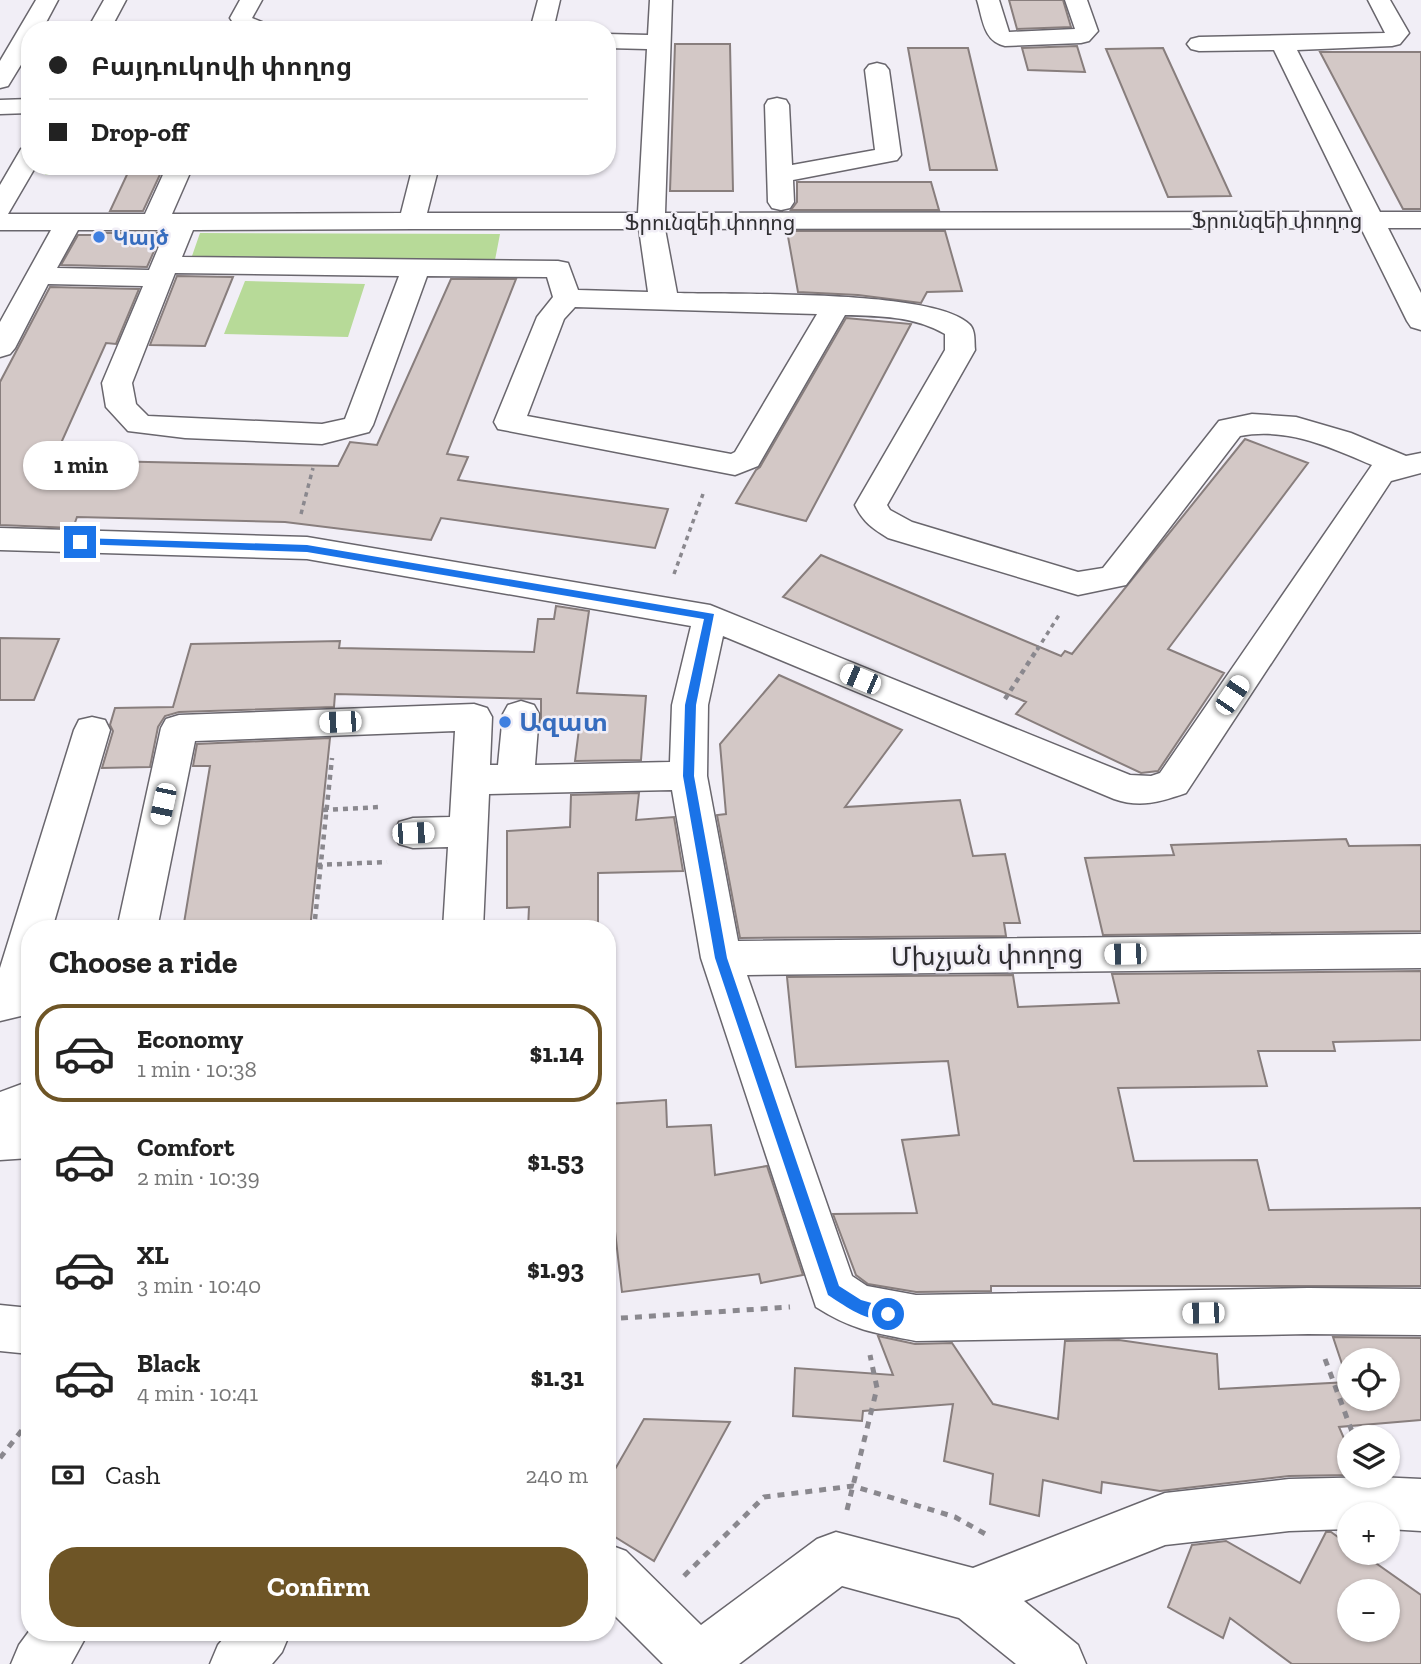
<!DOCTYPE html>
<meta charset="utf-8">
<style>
:root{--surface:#fff;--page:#f6f6f6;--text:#222;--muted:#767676;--line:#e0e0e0;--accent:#6e5526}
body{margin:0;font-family:"Zilla Slab","Noto Sans Armenian",serif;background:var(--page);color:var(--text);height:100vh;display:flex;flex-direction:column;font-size:26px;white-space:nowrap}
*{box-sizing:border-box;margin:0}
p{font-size:23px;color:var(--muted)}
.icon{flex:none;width:38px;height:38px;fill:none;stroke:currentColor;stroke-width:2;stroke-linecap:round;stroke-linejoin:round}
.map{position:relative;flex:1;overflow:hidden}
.drawer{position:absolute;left:21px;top:920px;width:595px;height:721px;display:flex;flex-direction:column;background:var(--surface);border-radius:28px;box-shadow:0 2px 5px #0004}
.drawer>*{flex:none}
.top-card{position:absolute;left:21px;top:21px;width:595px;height:154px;border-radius:28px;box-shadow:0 2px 5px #0004;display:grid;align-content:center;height:154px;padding:0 28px;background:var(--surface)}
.fabs{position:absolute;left:1337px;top:1348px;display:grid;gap:14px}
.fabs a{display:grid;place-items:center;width:63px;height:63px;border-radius:50%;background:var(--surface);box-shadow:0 2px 5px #0004;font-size:35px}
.end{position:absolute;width:32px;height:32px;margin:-16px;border:9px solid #1a73e8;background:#fff;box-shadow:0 0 0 4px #fff}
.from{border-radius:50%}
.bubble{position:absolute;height:49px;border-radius:24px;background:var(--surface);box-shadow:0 2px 5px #0004;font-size:23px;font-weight:700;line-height:49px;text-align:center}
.car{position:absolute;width:21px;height:42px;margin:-21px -10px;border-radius:9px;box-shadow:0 0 5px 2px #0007;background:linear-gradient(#fff 24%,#345 0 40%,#fff 0 76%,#345 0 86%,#fff 0)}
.top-card b{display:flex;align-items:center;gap:24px;height:66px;font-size:26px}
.top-card b+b{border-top:2px solid var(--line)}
.top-card i{width:18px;height:18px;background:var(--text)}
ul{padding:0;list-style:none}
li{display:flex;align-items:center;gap:21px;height:98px;margin:0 14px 10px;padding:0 14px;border:4px solid transparent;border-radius:28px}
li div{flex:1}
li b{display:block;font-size:26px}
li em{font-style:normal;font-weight:700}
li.current{border-color:var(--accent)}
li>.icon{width:63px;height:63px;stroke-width:1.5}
h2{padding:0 28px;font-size:32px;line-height:84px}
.pay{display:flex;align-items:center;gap:18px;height:77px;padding:0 28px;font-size:26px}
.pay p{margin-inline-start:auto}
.button{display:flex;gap:14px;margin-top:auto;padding:14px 28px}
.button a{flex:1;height:80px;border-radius:28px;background:var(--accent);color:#fff;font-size:28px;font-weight:700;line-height:80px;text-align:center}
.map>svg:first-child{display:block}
.green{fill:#b7da98}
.building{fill:#d3c8c6;stroke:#887e7d;stroke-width:2;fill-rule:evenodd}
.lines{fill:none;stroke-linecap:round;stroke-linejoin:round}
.minor-casing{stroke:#69666d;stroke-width:3}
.path-far2{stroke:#8a888e;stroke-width:3.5;stroke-dasharray:4.5 4.5;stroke-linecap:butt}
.path-far1{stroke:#8a888e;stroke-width:4.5;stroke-dasharray:5 5;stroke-linecap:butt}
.path{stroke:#8a888e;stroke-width:5;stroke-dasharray:7 7;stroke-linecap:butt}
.minor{fill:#fff;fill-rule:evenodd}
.route{fill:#1a73e8}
.shop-dot{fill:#3f7fe0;stroke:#f1eef6;stroke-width:2.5}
.labels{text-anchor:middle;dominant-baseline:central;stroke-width:5;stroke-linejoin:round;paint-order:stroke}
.far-street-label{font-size:21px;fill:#2f2e31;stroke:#f1eef6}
.far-shop-label{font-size:21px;font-weight:bold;fill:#366cbe;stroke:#f1eef6;text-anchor:start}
.shop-label{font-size:26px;font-weight:bold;fill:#366cbe;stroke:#f1eef6;text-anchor:start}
.street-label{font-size:26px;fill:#2f2e31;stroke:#f1eef6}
</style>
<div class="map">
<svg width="1421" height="1664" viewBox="0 0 1421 1664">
<rect width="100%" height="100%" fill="#f1eef6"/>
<path class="green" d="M 49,166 L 111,166 L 107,175 L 45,175 Z
M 200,233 L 500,234 L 495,260 L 192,256 Z
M 245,281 L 365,284 L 348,337 L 224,334 Z"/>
<path class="building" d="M 1009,0 L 1063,0 L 1071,27 L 1017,29 Z
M 675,44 L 730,44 L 733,191 L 670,191 Z
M 1077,46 L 1085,72 L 1028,70 L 1022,48 Z
M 908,48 L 968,48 L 997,170 L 930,170 Z
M 1163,48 L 1231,196 L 1168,197 L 1106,49 Z
M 1320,52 L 1421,52 L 1421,209 L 1403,209 Z
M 131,166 L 164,166 L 143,211 L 110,211 Z
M 797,182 L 931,182 L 939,210 L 791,210 L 797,202 Z
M 787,231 L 945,231 L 962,291 L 927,292 L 921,303 L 858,295 L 798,292 Z
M 99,233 L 162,233 L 147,267 L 61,265 L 78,235 L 98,235 Z
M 177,276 L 233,277 L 205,346 L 150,345 Z
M 451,279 L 516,279 L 447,454 L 468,457 L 458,480 L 668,509 L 655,548 L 441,518 L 431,540 L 285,522 L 77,517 L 73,528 L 0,525 L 0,382 L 50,287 L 139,289 L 116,344 L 106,343 L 57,452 L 104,453 L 101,461 L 338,466 L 350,442 L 377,445 Z
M 846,318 L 911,324 L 806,521 L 736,503 L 756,470 L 760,467 Z
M 1245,439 L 1308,463 L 1168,649 L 1224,673 L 1158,771 L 1141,773 L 1016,714 L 1026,702 L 783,597 L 821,555 L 1061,656 L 1065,651 L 1072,654 Z
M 556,606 L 589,611 L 577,693 L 646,696 L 641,760 L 575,761 L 579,729 L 541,728 L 541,699 L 335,694 L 334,707 L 179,712 L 165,716 L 158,727 L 150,767 L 102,768 L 113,731 L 110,725 L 115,708 L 173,707 L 191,644 L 340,641 L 339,648 L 534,652 L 538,619 L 554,619 Z
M 0,638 L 59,639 L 34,700 L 0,700 Z
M 779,675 L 902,730 L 845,807 L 960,800 L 973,856 L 1005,854 L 1020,923 L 1004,923 L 1006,936 L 740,938 L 717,815 L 726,814 L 720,744 Z
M 330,738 L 310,929 L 183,929 L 210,766 L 193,766 L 197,744 Z
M 639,793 L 636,820 L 674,817 L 683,871 L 598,873 L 598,929 L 528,929 L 529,907 L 507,908 L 507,831 L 570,827 L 571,795 Z
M 1346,839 L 1349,846 L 1421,845 L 1421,931 L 1103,935 L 1085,858 L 1174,855 L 1171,845 Z
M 1421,971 L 1421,1040 L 1333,1042 L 1335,1051 L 1258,1051 L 1267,1086 L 1118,1088 L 1134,1161 L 1257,1160 L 1269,1210 L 1421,1208 L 1421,1286 L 991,1286 L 991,1291 L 916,1292 L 868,1284 L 856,1275 L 833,1214 L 917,1213 L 902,1140 L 959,1135 L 948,1061 L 796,1067 L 787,977 L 1013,975 L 1018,1007 L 1119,1003 L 1112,974 Z
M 666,1100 L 667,1127 L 711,1125 L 715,1175 L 767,1166 L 803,1275 L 761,1283 L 759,1274 L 622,1292 L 607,1162 L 607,1104 Z
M 878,1336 L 915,1344 L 952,1343 L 993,1404 L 1058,1419 L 1065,1341 L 1119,1340 L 1217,1354 L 1219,1389 L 1348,1382 L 1333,1337 L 1421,1338 L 1421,1420 L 1339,1427 L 1349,1450 L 1349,1475 L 1289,1476 L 1160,1491 L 1102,1482 L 1101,1493 L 1043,1480 L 1039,1516 L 990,1504 L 993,1474 L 944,1461 L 953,1404 L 863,1411 L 862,1421 L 793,1416 L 795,1368 L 893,1375 ZM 1349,1360 L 1388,1360 L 1388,1398 L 1349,1398 Z
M 644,1419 L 730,1422 L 654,1561 L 607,1532 L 607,1483 Z
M 1326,1532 L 1331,1532 L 1349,1545 L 1349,1552 L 1360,1552 L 1421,1595 L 1421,1664 L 1292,1664 L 1230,1618 L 1223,1638 L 1168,1607 L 1192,1545 L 1226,1541 L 1300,1583 ZM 1349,1591 L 1388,1591 L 1388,1629 L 1349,1629 Z"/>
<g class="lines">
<defs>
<path id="minor" d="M 36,0 L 58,0 L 42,30 L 30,30 L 30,50 L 8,86 L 0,88 L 0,61 Z
M 104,0 L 126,0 L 110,30 L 87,30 Z
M 240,0 L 262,0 L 252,18 L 269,25 L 272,30 L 238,30 L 230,18 Z
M 538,0 L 560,0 L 553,30 L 530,30 Z
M 650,0 L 672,0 L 665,213 L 1353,212 L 1274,50 L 1199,51 L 1191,49 L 1187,44 L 1191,39 L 1199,37 L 1385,33 L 1368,0 L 1390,0 L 1409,33 L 1400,44 L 1392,46 L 1297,50 L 1380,212 L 1421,212 L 1421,228 L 1388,228 L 1421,293 L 1421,330 L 1411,327 L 1407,321 L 1361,228 L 665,229 L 677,293 C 734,295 933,289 969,324 C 976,330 974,342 975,350 L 887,505 L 890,510 L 912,522 L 1078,572 L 1103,568 L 1219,421 L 1252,414 L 1296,417 L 1351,433 L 1406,456 L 1421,453 L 1421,473 L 1391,481 L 1186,793 C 1160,802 1140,808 1114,799 L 723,636 L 708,705 L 707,776 L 738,941 L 1421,934 L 1421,968 L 747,975 L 852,1276 L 867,1286 L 916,1295 L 1308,1288 L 1421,1289 L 1421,1335 L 1308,1334 L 916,1341 C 875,1333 852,1330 816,1307 L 701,958 L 672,790 L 489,794 L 483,929 L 443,929 L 448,847 L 413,848 L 399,844 L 394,833 L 399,822 L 413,818 L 450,817 L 455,731 L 195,741 L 157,929 L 117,929 L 161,728 L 166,719 L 179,715 L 474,704 L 487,708 L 492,717 L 490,765 L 498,765 L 503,714 L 508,705 L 521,701 L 534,705 L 539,714 L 535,765 L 670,762 L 672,705 L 691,626 L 307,559 L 0,550 L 0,528 L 307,537 L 710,605 L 1130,775 L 1151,776 L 1160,773 L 1372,465 C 1330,447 1287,427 1240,436 L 1126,585 L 1078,595 L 888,538 C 872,528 863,522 855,505 L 945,350 L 945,334 C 914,316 880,316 845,315 L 758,466 L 735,475 L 498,429 L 494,422 L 537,317 L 553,297 L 547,277 L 427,276 L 373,425 L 369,432 L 322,444 L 185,438 L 128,431 L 106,407 L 102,383 L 143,286 L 48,284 L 15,348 L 10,354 L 0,357 L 0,322 L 51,230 L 0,230 L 0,185 L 21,149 L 30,146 L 30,166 L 36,166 L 8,214 L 145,214 L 167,166 L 193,166 L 172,214 L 401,213 L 413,166 L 439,166 L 427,213 L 638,213 L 647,49 L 607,48 L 607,34 L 648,35 ZM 414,229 L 639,229 L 648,292 L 578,290 L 568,263 L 558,261 L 182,257 L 193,230 ZM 78,230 L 166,230 L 149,270 L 57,268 ZM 175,273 L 399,276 L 345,419 L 322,424 L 148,416 L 136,404 L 132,383 ZM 575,307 L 817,314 L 735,452 L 731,454 L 527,416 L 564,319 Z
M 977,0 L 999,0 L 1009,32 L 1075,29 L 1065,0 L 1087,0 L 1098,31 L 1089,41 L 1081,43 L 1005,46 C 983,41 983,19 977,0 Z
M 877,63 L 885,65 L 889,70 L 901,155 L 897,160 L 793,180 L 794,202 L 790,208 L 781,210 L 772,208 L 768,202 L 765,105 L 768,100 L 777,98 L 786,100 L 789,105 L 792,165 L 875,150 L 865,70 L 869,65 Z
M 30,99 L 30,113 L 0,114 L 0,100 Z
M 92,717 L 105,720 L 110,730 L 52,929 L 30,929 L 30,1005 L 25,1015 L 0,1021 L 0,968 L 74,730 L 79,720 Z
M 30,1081 L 30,1158 L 0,1160 L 0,1092 Z
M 0,1305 L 30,1308 L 30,1354 L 0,1351 Z
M 1377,1477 L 1421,1479 L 1421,1531 L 1388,1529 L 1388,1514 L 1349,1514 L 1349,1529 L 1289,1531 L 1165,1545 L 1024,1601 L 1078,1645 L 1086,1664 L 1016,1664 L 959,1618 L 842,1586 L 739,1664 L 663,1664 L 607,1608 L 607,1544 L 626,1551 L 701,1625 L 817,1539 L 836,1532 L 973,1568 L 1165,1493 L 1289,1479 Z
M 30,1630 L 30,1633 L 88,1633 L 71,1664 L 11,1664 L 19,1645 Z
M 228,1633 L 290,1633 L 282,1652 L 272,1664 L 210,1664 L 218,1645 Z"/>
</defs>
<use href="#minor" class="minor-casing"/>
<path class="path-far2" d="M 301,514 L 313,468
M 674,574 L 703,494
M 1037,650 L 1059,615"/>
<path class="path-far1" d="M 1005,699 L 1038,648
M 323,810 L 380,807
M 317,865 L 387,862
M 314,929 L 332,758
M 390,929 L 419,927"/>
<path class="path" d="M 607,1319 L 790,1307
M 1325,1359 L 1354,1437
M 0,1458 L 30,1420
M 847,1510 L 877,1388 L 870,1355
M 684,1576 L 764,1497 L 853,1486 L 955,1517 L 989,1536"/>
<use href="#minor" class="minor"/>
</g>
<path class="route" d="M 80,538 L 307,545 L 714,614 L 696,705 L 694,776 L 727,958 L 839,1286 L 861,1300 L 893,1309 L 893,1318 C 872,1326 845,1306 828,1295 L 715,958 L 683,776 L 685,705 L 704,619 L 307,552 L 76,544 L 76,539 Z"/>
<g class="shop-dot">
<circle cx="99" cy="237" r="7"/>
<circle cx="505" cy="722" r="7"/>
</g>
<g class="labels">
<g class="far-street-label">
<text x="1277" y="220">Ֆրունզեի փողոց</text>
<text x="710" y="222">Ֆրունզեի փողոց</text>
</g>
<g class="far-shop-label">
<text x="113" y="237">Կայծ</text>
</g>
<g class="shop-label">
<text x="519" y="722">Ազատ</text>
</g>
<g class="street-label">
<text transform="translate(987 955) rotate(-1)">Մխչյան փողոց</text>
</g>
</g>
</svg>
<div class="fabs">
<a><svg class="icon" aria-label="locate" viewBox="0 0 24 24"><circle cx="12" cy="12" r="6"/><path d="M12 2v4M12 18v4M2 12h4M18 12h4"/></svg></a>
<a><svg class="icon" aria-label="layers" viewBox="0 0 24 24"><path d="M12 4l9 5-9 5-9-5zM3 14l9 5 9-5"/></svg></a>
<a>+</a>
<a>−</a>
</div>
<i class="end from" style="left:888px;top:1314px"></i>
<i class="end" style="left:80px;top:542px"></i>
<div class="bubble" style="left:23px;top:441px;width:116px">1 min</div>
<i class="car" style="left:860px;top:679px;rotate:293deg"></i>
<i class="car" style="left:1232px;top:695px;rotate:34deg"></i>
<i class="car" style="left:340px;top:722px;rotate:268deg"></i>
<i class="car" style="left:163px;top:804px;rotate:192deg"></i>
<i class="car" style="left:413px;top:833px;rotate:88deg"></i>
<i class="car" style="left:1125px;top:954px;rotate:269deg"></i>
<i class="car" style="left:1203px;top:1313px;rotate:269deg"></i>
<div class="top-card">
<b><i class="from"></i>Բայդուկովի փողոց</b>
<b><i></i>Drop-off</b>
</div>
<section class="drawer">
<h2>Choose a ride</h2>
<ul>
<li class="current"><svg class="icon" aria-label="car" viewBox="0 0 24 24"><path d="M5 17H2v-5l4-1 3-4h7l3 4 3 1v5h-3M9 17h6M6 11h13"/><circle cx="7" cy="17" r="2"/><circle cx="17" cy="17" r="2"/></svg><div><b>Economy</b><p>1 min · 10:38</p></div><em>$1.14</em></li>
<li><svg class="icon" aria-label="car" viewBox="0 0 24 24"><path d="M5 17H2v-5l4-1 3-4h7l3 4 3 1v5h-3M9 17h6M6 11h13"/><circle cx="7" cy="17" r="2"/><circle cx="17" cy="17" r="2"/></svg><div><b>Comfort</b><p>2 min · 10:39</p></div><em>$1.53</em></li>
<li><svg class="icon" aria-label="car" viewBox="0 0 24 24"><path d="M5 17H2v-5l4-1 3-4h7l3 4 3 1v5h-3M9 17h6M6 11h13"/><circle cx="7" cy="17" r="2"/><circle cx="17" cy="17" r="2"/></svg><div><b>XL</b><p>3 min · 10:40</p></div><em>$1.93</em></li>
<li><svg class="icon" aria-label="car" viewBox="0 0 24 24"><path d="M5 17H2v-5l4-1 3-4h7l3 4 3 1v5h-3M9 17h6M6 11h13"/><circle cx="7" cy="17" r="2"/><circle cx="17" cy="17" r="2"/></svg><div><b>Black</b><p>4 min · 10:41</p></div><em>$1.31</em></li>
</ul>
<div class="pay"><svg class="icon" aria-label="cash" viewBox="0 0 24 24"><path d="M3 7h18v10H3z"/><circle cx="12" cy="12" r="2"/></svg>Cash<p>240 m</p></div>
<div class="button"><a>Confirm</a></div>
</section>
</div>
